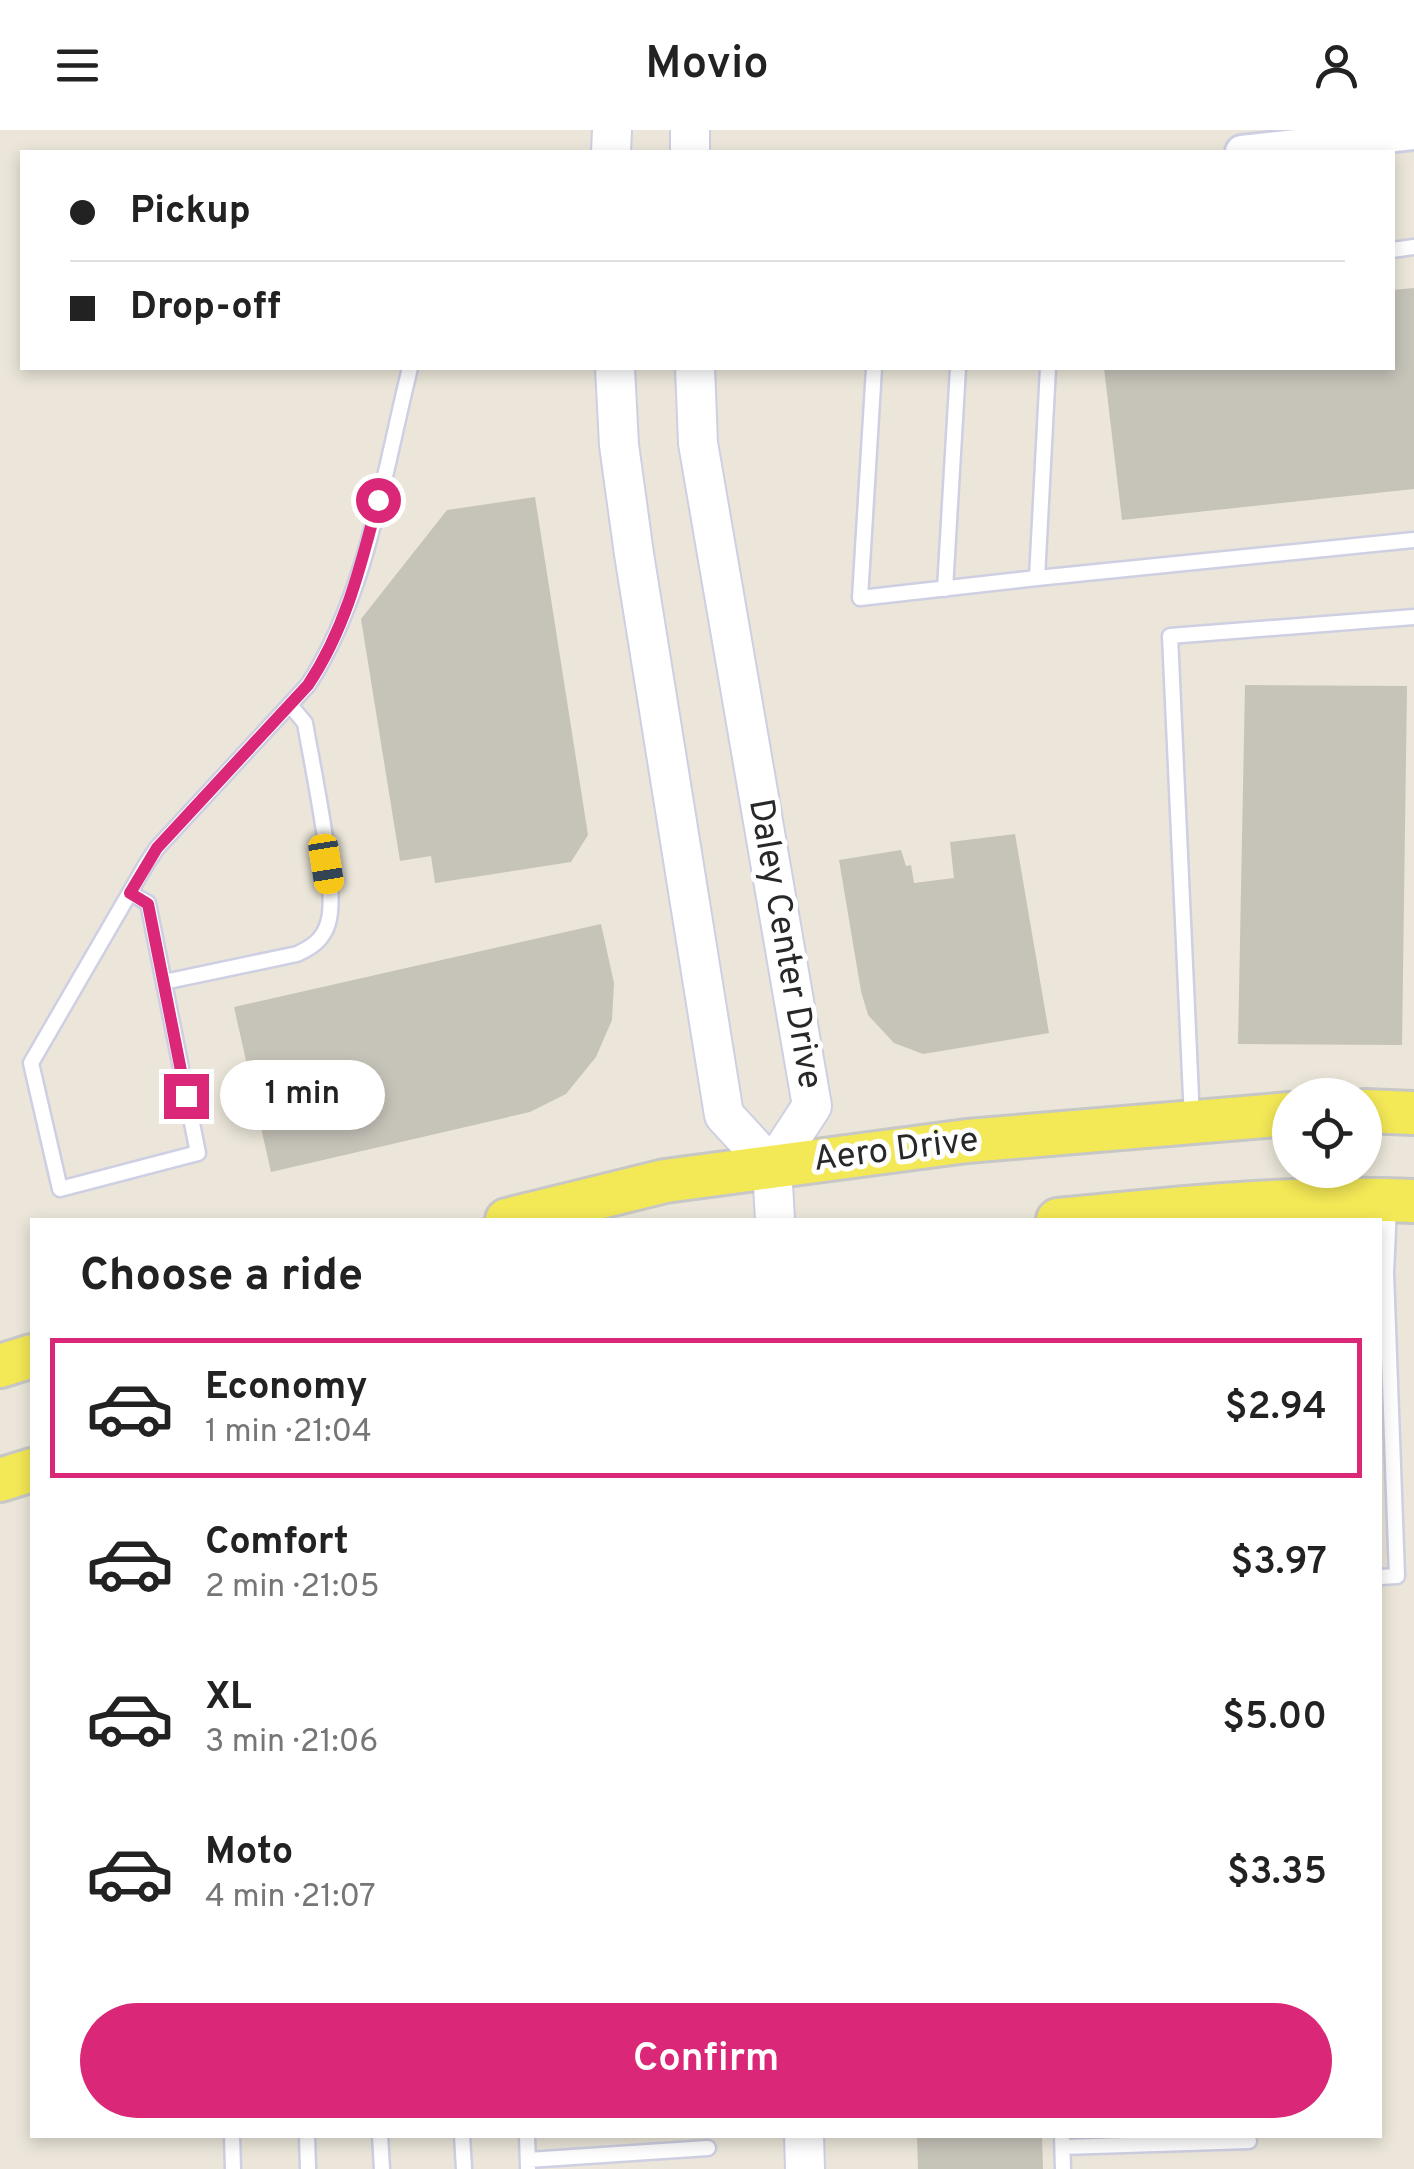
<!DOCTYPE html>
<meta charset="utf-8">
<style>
:root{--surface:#fff;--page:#f2f2f2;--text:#222;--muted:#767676;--line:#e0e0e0;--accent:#db2777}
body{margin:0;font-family:Overpass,sans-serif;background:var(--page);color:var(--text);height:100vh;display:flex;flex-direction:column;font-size:38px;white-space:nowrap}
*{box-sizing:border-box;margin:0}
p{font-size:32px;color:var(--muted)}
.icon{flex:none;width:55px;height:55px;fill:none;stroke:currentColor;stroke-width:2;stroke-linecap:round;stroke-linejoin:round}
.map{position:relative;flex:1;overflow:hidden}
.panel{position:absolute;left:30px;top:1088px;width:1352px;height:920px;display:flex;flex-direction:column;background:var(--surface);border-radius:0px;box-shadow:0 5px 15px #0003}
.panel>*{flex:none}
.hud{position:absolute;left:20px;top:20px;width:1375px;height:220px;border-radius:0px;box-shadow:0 5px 15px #0003;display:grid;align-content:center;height:220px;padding:0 50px;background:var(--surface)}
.buttons{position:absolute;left:1272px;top:948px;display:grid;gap:20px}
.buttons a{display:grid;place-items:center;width:110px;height:110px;border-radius:50%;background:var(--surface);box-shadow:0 5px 15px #0003;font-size:50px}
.end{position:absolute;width:45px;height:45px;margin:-22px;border:12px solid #db2777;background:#fff;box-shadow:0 0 0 5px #fff}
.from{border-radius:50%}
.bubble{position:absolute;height:70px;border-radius:35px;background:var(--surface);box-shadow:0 5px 15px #0003;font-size:32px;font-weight:600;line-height:70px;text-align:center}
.car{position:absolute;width:30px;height:60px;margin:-30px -15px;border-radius:12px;box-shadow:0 0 8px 2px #0007;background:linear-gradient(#f5c518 24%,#345 0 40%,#f5c518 0 76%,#345 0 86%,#f5c518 0)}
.hud b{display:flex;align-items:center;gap:35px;height:95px;font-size:38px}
.hud b+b{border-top:2px solid var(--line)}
.hud i{width:25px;height:25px;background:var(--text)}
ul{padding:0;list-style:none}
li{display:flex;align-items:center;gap:30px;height:140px;margin:0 20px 15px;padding:0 30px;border:5px solid transparent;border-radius:0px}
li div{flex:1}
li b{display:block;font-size:38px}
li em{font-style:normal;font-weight:600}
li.current{border-color:var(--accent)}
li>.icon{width:90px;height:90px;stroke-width:1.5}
h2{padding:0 50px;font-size:45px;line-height:120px}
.action{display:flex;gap:20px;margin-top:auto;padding:20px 50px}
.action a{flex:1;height:115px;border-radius:60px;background:var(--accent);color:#fff;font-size:40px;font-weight:600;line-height:115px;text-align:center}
header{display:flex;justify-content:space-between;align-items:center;height:130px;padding:0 50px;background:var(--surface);font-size:45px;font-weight:600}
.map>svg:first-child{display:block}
.building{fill:#c6c3b9}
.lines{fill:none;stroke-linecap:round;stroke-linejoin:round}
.service-casing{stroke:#cecfe2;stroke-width:19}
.tertiary-casing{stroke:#cecfe2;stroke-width:38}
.secondary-casing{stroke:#cecfe2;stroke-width:42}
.primary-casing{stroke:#c7c7c7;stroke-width:48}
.service{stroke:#fff;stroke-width:14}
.tertiary{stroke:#fff;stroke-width:32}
.secondary{stroke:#fff;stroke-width:38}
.primary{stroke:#f3e856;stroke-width:42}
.route{stroke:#db2777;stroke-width:12}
.labels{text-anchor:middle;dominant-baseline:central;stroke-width:10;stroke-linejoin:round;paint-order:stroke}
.street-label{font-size:35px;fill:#282828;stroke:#fff}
</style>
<header><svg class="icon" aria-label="menu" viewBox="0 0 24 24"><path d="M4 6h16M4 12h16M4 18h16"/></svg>Movio<svg class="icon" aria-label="person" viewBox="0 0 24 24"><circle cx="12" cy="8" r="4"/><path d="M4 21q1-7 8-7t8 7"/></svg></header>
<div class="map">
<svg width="1414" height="2039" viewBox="0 0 1414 2039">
<rect width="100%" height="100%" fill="#ebe6d9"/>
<path class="building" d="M 1414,158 L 1414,359 L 1122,390 L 1104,238 L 1392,238 L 1392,160 Z
M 535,367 L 588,705 L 571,732 L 435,753 L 431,726 L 400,731 L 361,489 L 447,380 Z
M 1245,555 L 1407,556 L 1402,915 L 1238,914 Z
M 1015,704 L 1049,903 L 923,924 L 894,913 L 868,885 L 861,861 L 839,730 L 901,720 L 906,736 L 911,735 L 914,753 L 954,748 L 950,712 Z
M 601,794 L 614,853 L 612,890 L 596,927 L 566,964 L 530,982 L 271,1042 L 234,877 Z
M 917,2005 L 1042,2005 L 1043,2039 L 918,2039 Z"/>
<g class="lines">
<defs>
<path id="service" d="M 1392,120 L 1414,117
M 874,238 L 860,468 L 1037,448
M 1048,238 L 1037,448 L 1414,410
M 945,459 L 958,238
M 130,763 L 148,773 L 198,1023 L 60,1059 L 31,933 L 147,733 L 157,718 L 308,555 C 367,465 384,342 410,238
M 164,852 L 297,824 C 312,817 323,810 328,793 C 339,759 312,635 305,593 L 290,575
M 1192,989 L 1170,506 L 1414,487
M 1380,1447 L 1397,1446 L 1386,1143 L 1389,1076
M 232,2005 L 233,2039
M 307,2005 L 308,2039
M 380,2005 L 382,2039
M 462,2005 L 464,2039
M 527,2005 L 528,2038
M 1062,2005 L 1063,2039
M 1063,2017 L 1249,2011
M 528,2030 L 708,2018"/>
<path id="tertiary" d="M 1242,22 L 1414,3"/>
<path id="secondary" d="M 690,0 L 690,22
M 611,22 L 612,0
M 615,238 L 619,315 L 634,424 L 724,985 L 772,1037
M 695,238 L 698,313 L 812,976 L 772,1037
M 772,1037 L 775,1090
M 804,2005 L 805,2039"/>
<path id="primary" d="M 1365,981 L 1414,983
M 507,1090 L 665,1051 L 967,1011 L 1290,984
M 1058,1090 C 1176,1078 1295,1066 1414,1071
M 0,1236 L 32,1226
M 0,1350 L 32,1340"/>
</defs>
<use href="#service" class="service-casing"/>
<use href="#tertiary" class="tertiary-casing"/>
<use href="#secondary" class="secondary-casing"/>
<use href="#primary" class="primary-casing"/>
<use href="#service" class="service"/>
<use href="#tertiary" class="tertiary"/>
<use href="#secondary" class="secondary"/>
<use href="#primary" class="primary"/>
</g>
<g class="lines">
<path class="route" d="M 186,966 L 148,774 L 130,763 L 157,718 L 308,555 C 346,498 361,435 378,370"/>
</g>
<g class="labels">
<g class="street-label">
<text transform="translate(784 814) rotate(80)">Daley Center Drive</text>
<text transform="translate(896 1021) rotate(-7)">Aero Drive</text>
</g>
</g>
</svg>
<div class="buttons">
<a><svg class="icon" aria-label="locate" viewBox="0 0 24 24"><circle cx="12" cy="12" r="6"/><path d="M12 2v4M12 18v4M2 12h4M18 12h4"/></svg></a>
</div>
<i class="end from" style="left:378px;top:370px"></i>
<i class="end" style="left:186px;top:966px"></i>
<div class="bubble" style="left:220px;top:930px;width:165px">1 min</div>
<i class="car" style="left:326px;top:734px;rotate:171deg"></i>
<div class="hud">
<b><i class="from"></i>Pickup</b>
<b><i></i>Drop-off</b>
</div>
<section class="panel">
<h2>Choose a ride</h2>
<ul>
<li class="current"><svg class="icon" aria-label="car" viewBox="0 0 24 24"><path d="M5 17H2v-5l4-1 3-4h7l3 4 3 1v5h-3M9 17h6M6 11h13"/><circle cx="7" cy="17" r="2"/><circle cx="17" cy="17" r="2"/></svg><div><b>Economy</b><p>1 min · 21:04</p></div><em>$2.94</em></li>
<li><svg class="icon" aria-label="car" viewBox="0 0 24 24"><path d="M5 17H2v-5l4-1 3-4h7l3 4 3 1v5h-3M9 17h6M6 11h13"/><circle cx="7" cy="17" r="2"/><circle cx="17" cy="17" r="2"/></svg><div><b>Comfort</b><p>2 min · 21:05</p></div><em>$3.97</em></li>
<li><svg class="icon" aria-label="car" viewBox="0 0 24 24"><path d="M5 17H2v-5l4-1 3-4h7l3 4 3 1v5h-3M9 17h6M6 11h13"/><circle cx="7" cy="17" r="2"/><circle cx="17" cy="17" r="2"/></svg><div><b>XL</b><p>3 min · 21:06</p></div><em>$5.00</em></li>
<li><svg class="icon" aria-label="car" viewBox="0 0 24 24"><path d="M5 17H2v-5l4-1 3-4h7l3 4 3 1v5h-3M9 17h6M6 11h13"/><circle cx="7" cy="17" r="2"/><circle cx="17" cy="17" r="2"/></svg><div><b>Moto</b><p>4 min · 21:07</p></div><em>$3.35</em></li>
</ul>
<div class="action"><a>Confirm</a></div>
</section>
</div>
